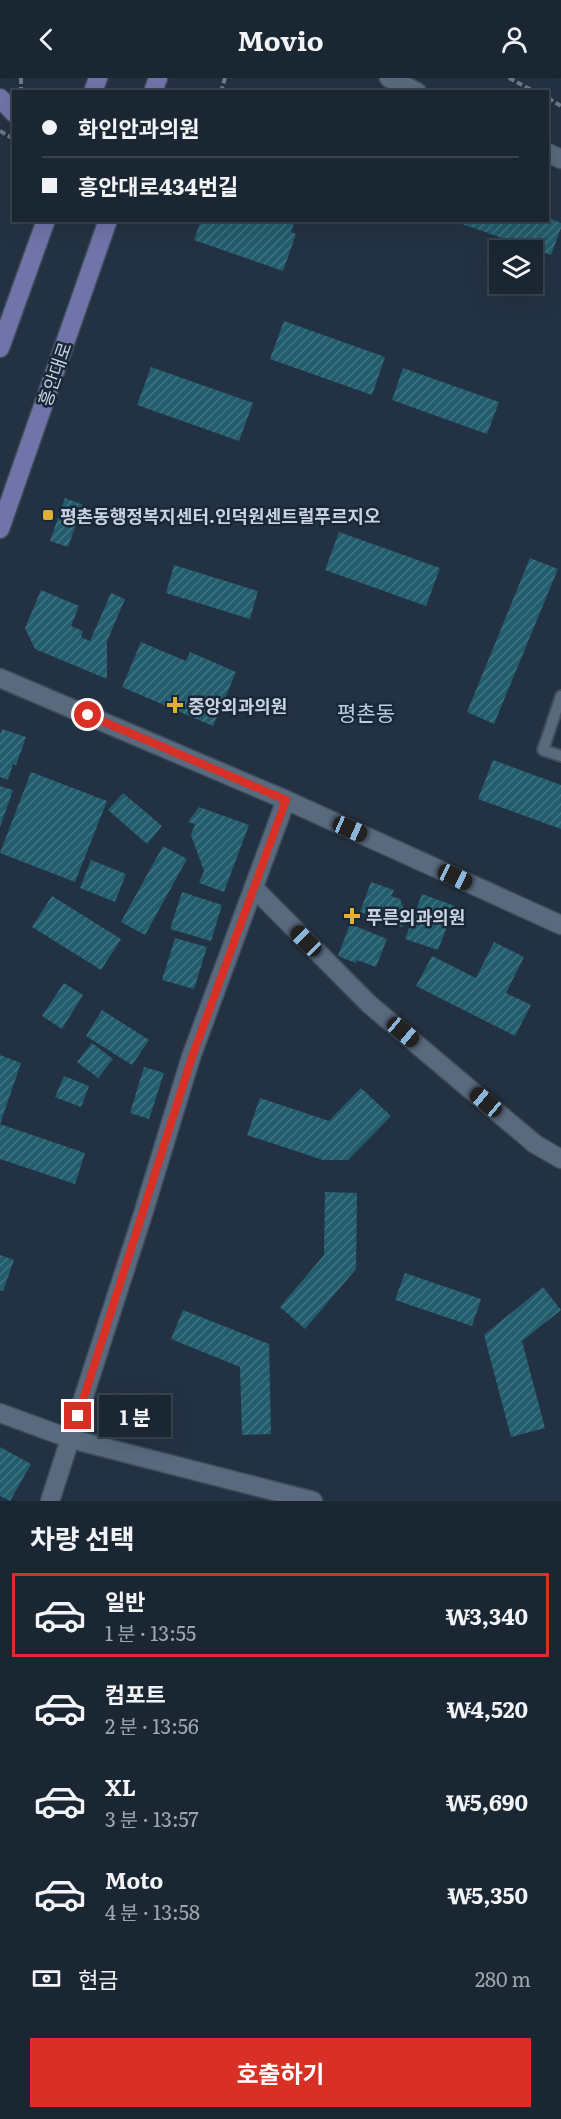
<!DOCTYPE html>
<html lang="ko">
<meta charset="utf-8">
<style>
:root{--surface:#1a2632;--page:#232e3a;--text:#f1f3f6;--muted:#9fa5ac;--line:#38434d;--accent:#d93025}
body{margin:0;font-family:Literata,"Noto Sans KR",serif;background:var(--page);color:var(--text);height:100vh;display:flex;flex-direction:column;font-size:22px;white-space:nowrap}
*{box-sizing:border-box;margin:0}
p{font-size:20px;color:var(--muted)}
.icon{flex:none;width:33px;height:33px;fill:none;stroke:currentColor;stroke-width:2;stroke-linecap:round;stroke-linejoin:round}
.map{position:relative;height:1423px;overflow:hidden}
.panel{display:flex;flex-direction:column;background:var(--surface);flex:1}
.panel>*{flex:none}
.top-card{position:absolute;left:12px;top:12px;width:537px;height:132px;border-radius:0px;box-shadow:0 6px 24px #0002,0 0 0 2px var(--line);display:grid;align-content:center;height:132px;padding:0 30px;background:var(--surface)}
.fabs{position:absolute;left:489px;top:162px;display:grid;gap:12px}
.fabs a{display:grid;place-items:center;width:54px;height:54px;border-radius:0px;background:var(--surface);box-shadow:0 6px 24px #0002,0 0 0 2px var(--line);font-size:30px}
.end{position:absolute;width:27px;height:27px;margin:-14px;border:8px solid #d93025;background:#fff;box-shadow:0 0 0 3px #fff}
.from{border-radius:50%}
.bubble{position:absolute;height:42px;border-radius:0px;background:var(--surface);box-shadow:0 6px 24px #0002,0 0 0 2px var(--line);font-size:20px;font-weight:700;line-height:42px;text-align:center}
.car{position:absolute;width:18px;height:36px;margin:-18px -9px;border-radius:8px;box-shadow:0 0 4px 2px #0007;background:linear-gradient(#222 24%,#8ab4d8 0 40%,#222 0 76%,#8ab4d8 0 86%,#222 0)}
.top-card b{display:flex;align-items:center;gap:21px;height:57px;font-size:22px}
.top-card b+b{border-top:2px solid var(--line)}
.top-card i{width:15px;height:15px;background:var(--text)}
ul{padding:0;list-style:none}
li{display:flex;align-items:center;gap:18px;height:84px;margin:0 12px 9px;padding:0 18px;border:3px solid transparent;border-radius:0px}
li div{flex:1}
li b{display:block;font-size:22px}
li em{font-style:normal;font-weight:700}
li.active{border-color:var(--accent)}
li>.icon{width:54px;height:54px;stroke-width:1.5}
h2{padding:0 30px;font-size:27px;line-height:72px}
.pay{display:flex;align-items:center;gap:15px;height:66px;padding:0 30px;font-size:22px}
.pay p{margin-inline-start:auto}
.button{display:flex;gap:12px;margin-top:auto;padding:12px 30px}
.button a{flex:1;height:69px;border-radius:0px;background:var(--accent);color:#fff;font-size:24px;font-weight:700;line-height:69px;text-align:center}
header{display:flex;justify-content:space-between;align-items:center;height:78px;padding:0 30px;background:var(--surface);font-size:27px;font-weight:700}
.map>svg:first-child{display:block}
.building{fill:url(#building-hatch)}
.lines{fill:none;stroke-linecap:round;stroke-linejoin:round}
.service-casing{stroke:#404d5c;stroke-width:14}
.minor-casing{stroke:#404d5c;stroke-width:21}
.tertiary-casing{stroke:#404d5c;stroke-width:21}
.primary-casing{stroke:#404d5c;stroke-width:21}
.path{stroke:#6c7887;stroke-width:4;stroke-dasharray:6 3;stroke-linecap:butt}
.service{stroke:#596a7e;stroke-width:10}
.minor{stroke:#596a7e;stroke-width:18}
.tertiary{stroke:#596a7e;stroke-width:18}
.primary{stroke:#7174a9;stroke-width:18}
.route{stroke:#d93025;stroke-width:8}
.poi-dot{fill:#e2af34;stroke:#192839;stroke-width:2}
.labels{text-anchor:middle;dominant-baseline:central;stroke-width:5;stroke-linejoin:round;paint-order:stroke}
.street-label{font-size:18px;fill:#c9d2de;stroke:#192839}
.poi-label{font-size:18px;font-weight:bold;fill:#c9d2de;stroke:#192839;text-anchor:start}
.quarter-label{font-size:21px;fill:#bacde4;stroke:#192839}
</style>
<header><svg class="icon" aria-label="back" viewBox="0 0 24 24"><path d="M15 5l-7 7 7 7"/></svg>Movio<svg class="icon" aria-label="person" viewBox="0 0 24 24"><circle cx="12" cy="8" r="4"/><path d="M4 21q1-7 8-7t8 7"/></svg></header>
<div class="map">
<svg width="561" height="1423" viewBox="0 0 561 1423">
<defs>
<pattern id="building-hatch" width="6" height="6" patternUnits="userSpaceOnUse" patternTransform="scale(1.5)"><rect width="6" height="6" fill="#235d6d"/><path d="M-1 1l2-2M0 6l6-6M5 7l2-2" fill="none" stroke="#427381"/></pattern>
</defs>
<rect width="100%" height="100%" fill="#233243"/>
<path class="building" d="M 548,140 L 561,145 L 561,150 L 551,177 L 453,143 L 548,142 Z
M 201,142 L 295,142 L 291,154 L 296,156 L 283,193 L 194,162 Z
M 284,243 L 385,279 L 372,317 L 270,281 Z
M 151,289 L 253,325 L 239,363 L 137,327 Z
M 403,290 L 499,324 L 487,356 L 392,322 Z
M 65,420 L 83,427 L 68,469 L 50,463 Z
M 339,454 L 440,490 L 426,528 L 325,492 Z
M 530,480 L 558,491 L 494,646 L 467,634 Z
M 174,487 L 258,513 L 250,541 L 166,515 Z
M 41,512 L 79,528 L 71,548 L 83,553 L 81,559 L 90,563 L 111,515 L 125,521 L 107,563 L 107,601 L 35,571 L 25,550 Z
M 141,564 L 186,583 L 190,574 L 236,594 L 213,648 L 122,609 Z
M 2,651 L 26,659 L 16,687 L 13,686 L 8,702 L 0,699 L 0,657 Z
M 493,682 L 561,707 L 561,751 L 478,721 Z
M 31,694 L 107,723 L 75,804 L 0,775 Z
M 0,708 L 13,712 L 0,749 Z
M 123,715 L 162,748 L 147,766 L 108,732 Z
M 199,729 L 249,747 L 224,814 L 199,805 L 204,793 L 191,757 L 195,746 L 188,744 Z
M 163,768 L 187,781 L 145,857 L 121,844 Z
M 91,782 L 126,796 L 115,824 L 80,810 Z
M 371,804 L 394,812 L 391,818 L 400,821 L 406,837 L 402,849 L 360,834 Z
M 182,814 L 222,827 L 211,863 L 170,851 Z
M 422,816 L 455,828 L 438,872 L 405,861 Z
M 52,818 L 121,861 L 101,892 L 32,849 Z
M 350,846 L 387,861 L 376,889 L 357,882 L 356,885 L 338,878 Z
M 175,860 L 207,869 L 194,911 L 162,902 Z
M 494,864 L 524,879 L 506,915 L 531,927 L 515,958 L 416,908 L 432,878 L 476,900 Z
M 64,905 L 83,917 L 62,951 L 42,938 Z
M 102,932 L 149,962 L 132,987 L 86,958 Z
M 92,965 L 113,981 L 98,1000 L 77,984 Z
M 0,977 L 21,985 L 0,1046 Z
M 144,989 L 164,995 L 149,1041 L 130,1035 Z
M 64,998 L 89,1008 L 81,1029 L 55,1019 Z
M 361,1010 L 391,1038 L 348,1082 L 323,1082 L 247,1057 L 260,1020 L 329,1043 Z
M 0,1046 L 85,1075 L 75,1106 L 0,1081 Z
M 325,1114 L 357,1115 L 356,1191 L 305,1251 L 280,1229 L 324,1177 Z
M 0,1177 L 14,1182 L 3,1213 L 0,1212 Z
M 405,1195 L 481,1221 L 472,1248 L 395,1222 Z
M 543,1209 L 561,1232 L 522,1263 L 545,1350 L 511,1359 L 484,1257 Z
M 183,1232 L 269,1266 L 271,1356 L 242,1357 L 240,1289 L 171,1261 Z
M 0,1369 L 31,1386 L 10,1423 L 0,1418 Z"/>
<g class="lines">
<defs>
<path id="service" d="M 561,618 L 543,672 L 561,678"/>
<path id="minor" d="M 255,811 L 369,926 L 535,1066 L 561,1081
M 0,1335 L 71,1361 L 313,1423
M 50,1423 L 143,1136 L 191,979 L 286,722"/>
<path id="tertiary" d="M 389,0 L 417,14
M 548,75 L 561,81
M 0,600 L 286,722 L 561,847"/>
<path id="primary" d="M 93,14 L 98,0
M 153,14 L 158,0
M 0,20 L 14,35
M 0,270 L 46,142
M 0,451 L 108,142"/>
</defs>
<use href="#service" class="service-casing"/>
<use href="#minor" class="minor-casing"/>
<use href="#tertiary" class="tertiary-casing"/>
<use href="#primary" class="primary-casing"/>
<path class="path" d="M 21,0 L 21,14
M 509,0 L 535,14
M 221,14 L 225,0
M 548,20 L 561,28
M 0,53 L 12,60 L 14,58"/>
<use href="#service" class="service"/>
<use href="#minor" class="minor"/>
<use href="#tertiary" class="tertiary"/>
<use href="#primary" class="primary"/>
</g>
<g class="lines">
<path class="route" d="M 78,1338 L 192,979 L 286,722 L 88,637"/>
</g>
<g class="poi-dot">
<rect x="42" y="431" width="12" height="12" rx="3"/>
<path d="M172 618h6v6h6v6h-6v6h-6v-6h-6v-6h6z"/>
<path d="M349 829h6v6h6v6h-6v6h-6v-6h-6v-6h6z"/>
</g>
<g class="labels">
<g class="street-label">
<text transform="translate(54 296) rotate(-71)">흥안대로</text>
</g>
<g class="poi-label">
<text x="60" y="437">평촌동행정복지센터.인덕원센트럴푸르지오</text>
<text x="188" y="627">중앙외과의원</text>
<text x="366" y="838">푸른외과의원</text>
</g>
<g class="quarter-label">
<text x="366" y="633">평촌동</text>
</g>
</g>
</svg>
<div class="fabs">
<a><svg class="icon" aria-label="layers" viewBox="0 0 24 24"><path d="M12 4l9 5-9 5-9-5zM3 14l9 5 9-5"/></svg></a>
</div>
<i class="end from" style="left:88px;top:637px"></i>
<i class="end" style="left:78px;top:1338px"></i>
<div class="bubble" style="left:99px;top:1317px;width:72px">1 분</div>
<i class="car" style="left:350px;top:751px;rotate:114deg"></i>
<i class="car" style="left:455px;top:799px;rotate:115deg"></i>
<i class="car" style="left:306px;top:863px;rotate:315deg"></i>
<i class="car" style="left:403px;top:954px;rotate:130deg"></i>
<i class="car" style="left:486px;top:1024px;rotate:310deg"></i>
<div class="top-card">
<b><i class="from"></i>화인안과의원</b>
<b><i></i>흥안대로434번길</b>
</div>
</div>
<section class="panel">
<h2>차량 선택</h2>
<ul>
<li class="active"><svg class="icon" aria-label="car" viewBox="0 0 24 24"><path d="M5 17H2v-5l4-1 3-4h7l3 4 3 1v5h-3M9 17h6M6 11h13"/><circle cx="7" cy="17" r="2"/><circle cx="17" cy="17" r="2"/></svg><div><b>일반</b><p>1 분 · 13:55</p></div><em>₩3,340</em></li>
<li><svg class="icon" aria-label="car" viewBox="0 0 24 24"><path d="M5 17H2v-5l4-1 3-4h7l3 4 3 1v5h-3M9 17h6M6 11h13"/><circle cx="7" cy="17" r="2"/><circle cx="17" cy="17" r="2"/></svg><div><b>컴포트</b><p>2 분 · 13:56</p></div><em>₩4,520</em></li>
<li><svg class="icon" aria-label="car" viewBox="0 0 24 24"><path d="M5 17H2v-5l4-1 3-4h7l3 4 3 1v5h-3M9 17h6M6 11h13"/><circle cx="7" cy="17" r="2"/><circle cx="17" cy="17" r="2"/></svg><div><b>XL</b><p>3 분 · 13:57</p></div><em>₩5,690</em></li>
<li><svg class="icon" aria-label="car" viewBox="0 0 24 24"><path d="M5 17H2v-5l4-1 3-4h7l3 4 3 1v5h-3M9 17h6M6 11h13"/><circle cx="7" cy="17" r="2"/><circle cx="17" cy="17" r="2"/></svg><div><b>Moto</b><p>4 분 · 13:58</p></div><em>₩5,350</em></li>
</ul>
<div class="pay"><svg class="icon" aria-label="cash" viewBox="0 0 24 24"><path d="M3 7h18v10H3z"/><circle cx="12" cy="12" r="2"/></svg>현금<p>280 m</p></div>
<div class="button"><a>호출하기</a></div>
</section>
